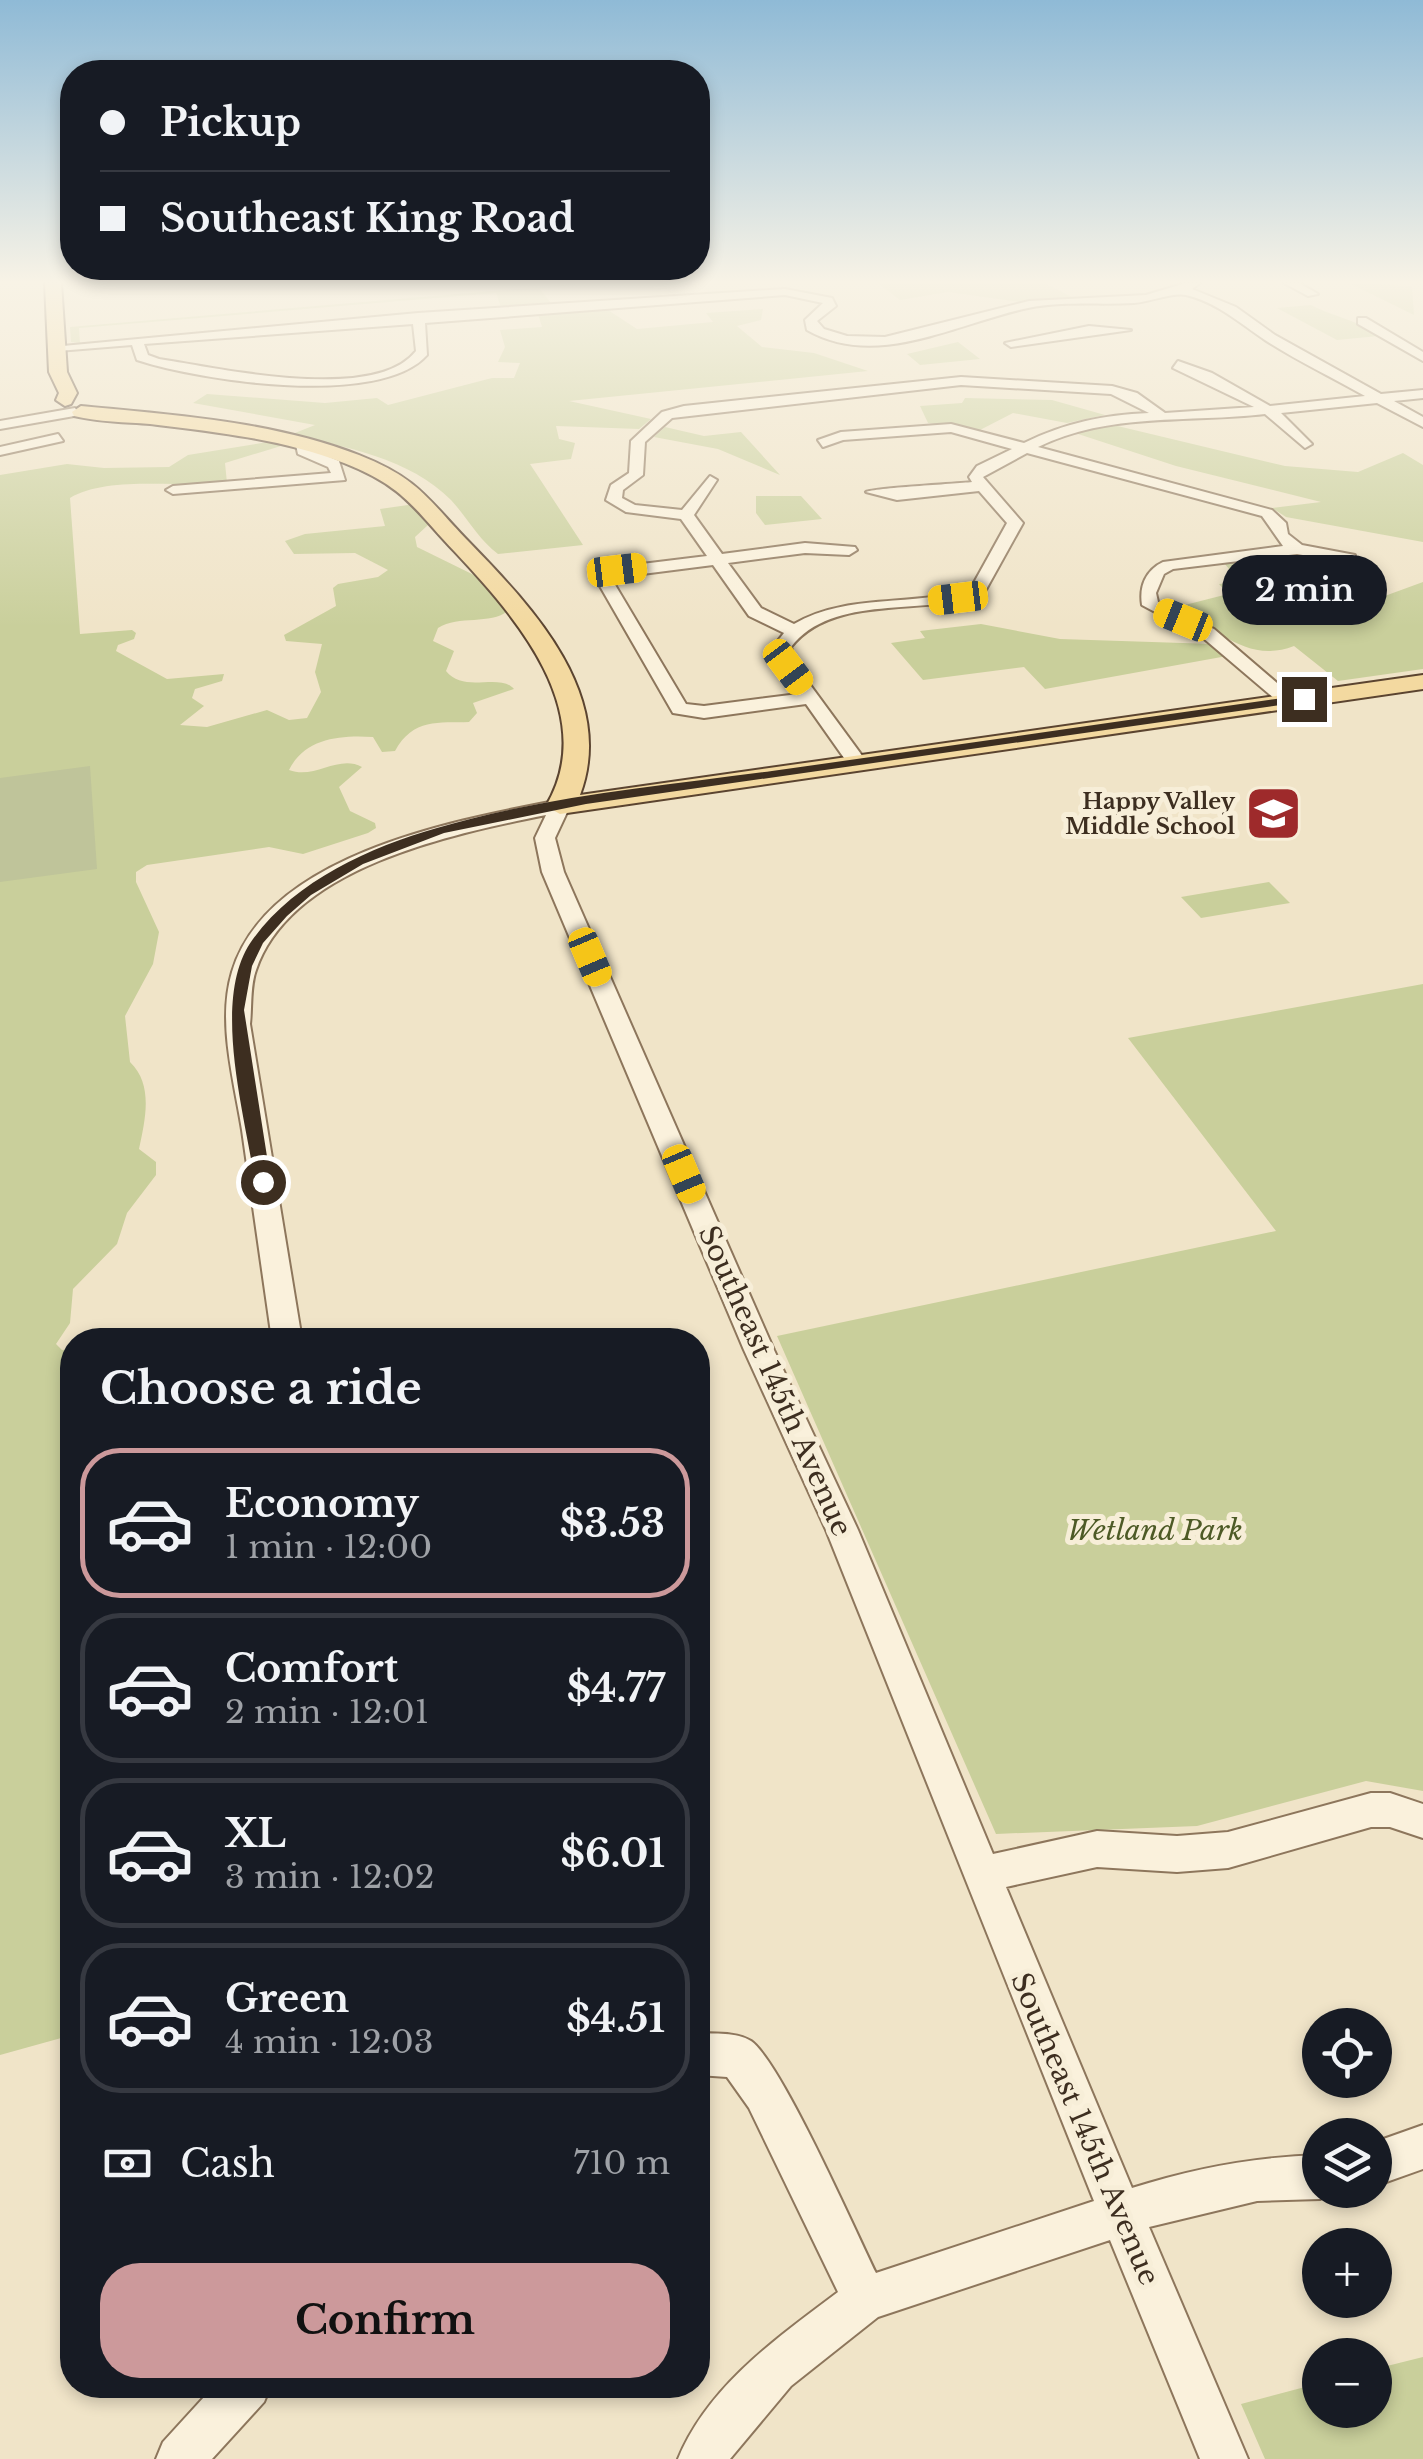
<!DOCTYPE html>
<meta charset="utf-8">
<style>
:root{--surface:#171b24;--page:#20242c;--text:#f1f3f6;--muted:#9ea1a6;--line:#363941;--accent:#cc999b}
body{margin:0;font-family:"Libre Baskerville",serif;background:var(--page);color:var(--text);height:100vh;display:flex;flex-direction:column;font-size:38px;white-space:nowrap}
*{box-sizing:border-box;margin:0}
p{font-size:32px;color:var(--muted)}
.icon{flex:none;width:55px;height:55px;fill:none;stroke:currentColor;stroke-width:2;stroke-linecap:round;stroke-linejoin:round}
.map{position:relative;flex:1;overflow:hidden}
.side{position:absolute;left:60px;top:1328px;width:650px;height:1070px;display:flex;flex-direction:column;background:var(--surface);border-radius:40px;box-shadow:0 5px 15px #0003}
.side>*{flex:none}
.hud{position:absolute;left:60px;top:60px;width:650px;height:220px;border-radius:40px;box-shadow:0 5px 15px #0003;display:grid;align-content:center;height:220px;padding:0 40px;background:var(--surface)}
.tools{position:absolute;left:1302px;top:2008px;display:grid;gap:20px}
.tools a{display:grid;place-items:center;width:90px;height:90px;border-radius:50%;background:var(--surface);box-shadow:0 5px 15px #0003;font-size:50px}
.end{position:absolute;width:45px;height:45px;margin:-22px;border:12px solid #3d2e20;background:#fff;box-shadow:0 0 0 5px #fff}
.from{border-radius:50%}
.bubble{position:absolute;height:70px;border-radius:35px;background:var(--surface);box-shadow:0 5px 15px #0003;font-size:32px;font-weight:800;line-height:70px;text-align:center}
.car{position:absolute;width:30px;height:60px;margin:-30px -15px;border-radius:12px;box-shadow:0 0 8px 2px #0007;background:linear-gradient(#f5c518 24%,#345 0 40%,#f5c518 0 76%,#345 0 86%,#f5c518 0)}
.hud b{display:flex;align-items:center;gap:35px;height:95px;font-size:38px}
.hud b+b{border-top:2px solid var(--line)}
.hud i{width:25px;height:25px;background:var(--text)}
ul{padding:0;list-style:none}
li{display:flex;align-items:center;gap:30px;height:150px;margin:0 20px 15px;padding:0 20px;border:5px solid var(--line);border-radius:40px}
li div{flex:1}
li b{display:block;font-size:38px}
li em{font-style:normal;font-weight:800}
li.selected{border-color:var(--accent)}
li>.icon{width:90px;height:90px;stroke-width:1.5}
h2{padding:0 40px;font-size:45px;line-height:120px}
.pay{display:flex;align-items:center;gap:25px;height:110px;padding:0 40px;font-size:38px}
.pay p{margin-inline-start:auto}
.cta{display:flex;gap:20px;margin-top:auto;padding:20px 40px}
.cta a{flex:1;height:115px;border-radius:40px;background:var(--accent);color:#111;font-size:40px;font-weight:800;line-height:115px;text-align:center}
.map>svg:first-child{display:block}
.green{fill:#c9cf9b}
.cemetery{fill:#bfc49a}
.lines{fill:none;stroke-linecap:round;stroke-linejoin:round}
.minor-casing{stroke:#8d765c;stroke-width:4}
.major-casing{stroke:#5b4430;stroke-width:4}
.minor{fill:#faf1dc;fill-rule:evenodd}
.major{fill:#f3d9a0;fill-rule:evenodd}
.route{fill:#3d2e20}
.labels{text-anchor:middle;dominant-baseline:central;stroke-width:10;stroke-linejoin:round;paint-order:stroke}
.far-poi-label{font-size:22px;font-weight:bold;fill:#3d2e20;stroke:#f7eed8;text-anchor:end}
.street-label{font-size:28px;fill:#3d2e20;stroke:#f7eed8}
.park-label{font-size:28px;font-style:italic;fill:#4d5a26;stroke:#f7eed8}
</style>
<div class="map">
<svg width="1423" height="2459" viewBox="0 0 1423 2459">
<rect width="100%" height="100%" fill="#f0e4c8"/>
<path class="green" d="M 586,283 L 540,289 L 554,307 L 502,310 L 496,293 L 79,328 L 80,343 L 71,342 L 70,327 Z
M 865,283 L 1052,283 L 1046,284 L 1072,297 L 1019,302 L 948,292 L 900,300 L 879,284 Z
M 1349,283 L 1412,286 L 1414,315 Z
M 1311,305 C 1334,317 1358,320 1378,336 L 1337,340 L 1277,308 Z
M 763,309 L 761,320 L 737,326 L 762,347 L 814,353 L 868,371 L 569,401 L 651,419 L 639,429 L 556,426 L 559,439 L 575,443 L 571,459 L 530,464 L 583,545 L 498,554 C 478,539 467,517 451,500 C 411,459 344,446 290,435 L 315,425 L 193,403 L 207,394 L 325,403 L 377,398 L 388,405 L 492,378 L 514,378 L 520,363 L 498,362 L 505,347 L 500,330 L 542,327 L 538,314 L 608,310 L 637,329 L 713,322 L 706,313 Z
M 958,342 L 980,359 L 920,365 L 907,354 Z
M 965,398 L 1052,400 L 1105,415 L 1067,423 L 1013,413 L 980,430 L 928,423 L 920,406 L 962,403 Z
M 1105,423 L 1285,466 L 1358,472 L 1403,453 L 1423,465 L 1423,542 L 1286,517 L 1272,508 L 1321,502 L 1176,466 L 1072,432 Z
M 665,427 L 704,436 L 741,432 L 780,475 L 718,449 L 654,437 Z
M 274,441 L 281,446 L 225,463 L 227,483 C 183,488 107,475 70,498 L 80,634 L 132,630 L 136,633 L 134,639 L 118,645 L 116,651 L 167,679 L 224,674 L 222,681 L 195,689 L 192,698 L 204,706 L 180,725 L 207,727 L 267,710 L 289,720 L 307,718 L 321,692 L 315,672 L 322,644 L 286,641 L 284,635 L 336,606 L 333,588 L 338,584 L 378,577 L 388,570 L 355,553 L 294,554 L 285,541 L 305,534 L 385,526 L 380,509 L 415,504 L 428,525 L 415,537 L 417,547 L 476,576 L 508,611 C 490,625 459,615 438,628 L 433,641 L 454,651 L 446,671 C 464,694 499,672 514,689 L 473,703 L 477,713 L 469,722 C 439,723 413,718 395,751 L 382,752 L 373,737 C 340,735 305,738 289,770 C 315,780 338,754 362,767 L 339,787 L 350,811 L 375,823 L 376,828 L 368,833 L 303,854 L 269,847 L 147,865 L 136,872 L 136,882 L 159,932 L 153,964 L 125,1016 L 130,1062 C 154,1085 145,1120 139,1149 L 156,1162 L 156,1175 L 127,1213 L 117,1244 L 73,1289 L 70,1323 L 56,1344 L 62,1350 L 72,1349 L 72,2035 L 0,2055 L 0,475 L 67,464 L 104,468 L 169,467 L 188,455 Z
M 756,496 L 801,496 L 822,519 L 765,525 L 756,513 Z
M 1266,558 L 1306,587 L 1361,589 L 1382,597 L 1423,582 L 1423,669 L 1338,681 L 1294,646 C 1247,664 1218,629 1177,607 L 1228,594 L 1219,584 L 1240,582 L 1224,563 Z
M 981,624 L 1060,639 L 1213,644 L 1227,656 L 1045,689 L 1024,667 L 923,680 L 891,643 L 925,638 L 920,631 Z
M 1269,882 L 1290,903 L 1201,918 L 1181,897 Z
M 1423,984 L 1423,1791 L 1366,1781 L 1197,1826 L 996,1834 L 777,1336 L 1276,1231 L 1128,1038 Z
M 1423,2357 L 1423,2459 L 1265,2459 L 1241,2404 L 1320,2383 L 1320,2410 L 1375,2410 L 1375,2369 Z"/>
<path class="cemetery" d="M 90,766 L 97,869 L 0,882 L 0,778 Z"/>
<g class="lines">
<defs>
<path id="minor" d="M 1186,283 L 1200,283 L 1192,289 L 1236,307 L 1275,335 L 1381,394 L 1423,390 L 1423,398 L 1394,401 L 1423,417 L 1423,427 L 1377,403 L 1281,413 L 1312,444 L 1305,448 L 1265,414 C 1189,423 1109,412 1038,447 L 1272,510 L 1286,523 L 1288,534 L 1302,545 L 1355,555 L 1355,561 L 1349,563 L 1297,554 L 1173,569 L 1164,574 L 1156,593 L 1158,602 L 1214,629 L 1298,701 L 1282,705 L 1202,637 L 1142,605 C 1139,586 1146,570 1163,562 L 1283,546 L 1262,516 L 1027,453 L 983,477 L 1023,523 L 983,595 C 925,616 833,593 791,647 L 797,667 L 866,761 L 856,767 L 849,765 L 806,704 L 704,718 L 673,713 L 593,574 L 601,569 L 707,556 L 681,519 L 626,512 L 606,500 L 611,485 L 629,473 L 631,441 L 662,412 L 684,406 L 961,377 L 1112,386 L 1137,393 L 1165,413 L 1254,407 L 1173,368 L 1178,361 L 1212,373 L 1270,406 L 1365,396 C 1332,377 1297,361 1265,340 C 1240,323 1216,302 1186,295 C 1173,292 1149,302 1134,303 C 1099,305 1063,301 1028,308 C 957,323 877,370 807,330 L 805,320 L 823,303 L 785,295 L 425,323 L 427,355 C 380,408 201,381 137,360 L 132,345 L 58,351 L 52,347 L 418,313 L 785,289 L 832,298 L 836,306 L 817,321 L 824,329 L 847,336 L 885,337 L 1029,301 L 1146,295 ZM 413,324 L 416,351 C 375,404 219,368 159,359 L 148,355 L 144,344 ZM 961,385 L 1111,394 L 1149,413 C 1103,415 1065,423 1024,443 L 951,424 L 841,432 L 818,440 L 823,447 L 843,440 L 951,432 L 1012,449 L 977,466 L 969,477 L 972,482 C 955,484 873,488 866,492 L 897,500 L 979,491 L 1007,523 L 971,588 C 914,608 849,592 794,624 L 761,608 L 728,563 L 805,553 L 849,555 L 857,550 L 855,547 L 805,543 L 722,554 L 694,515 L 717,480 L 710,476 L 682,510 L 635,505 L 622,498 L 623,490 L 643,475 L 645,442 L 672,418 ZM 713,565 L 749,616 L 784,633 L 773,647 L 779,667 L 798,694 L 704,706 L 686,704 L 611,578 Z
M 1284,283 L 1299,283 L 1318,294 L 1308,296 Z
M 1358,318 L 1366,318 L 1423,352 L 1423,361 L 1358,324 Z
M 1089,326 L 1131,330 L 1011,347 L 1005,343 Z
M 75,408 L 80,415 L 0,429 L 0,421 Z
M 58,434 L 63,441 L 0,455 L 0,447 Z
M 303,441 L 310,449 L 339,461 L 345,480 L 173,494 L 166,490 L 173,486 L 331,473 L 328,467 L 298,454 L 296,445 Z
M 560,800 L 570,806 L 555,838 L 564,872 L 774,1350 L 858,1530 L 993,1854 L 1097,1831 L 1177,1836 L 1228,1832 L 1371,1793 L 1390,1793 L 1423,1804 L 1423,1838 L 1390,1827 L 1371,1827 L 1228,1868 L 1177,1872 L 1097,1867 L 1006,1887 L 1132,2188 C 1195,2168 1254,2157 1320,2155 L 1320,2190 L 1336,2190 L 1320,2199 L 1257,2201 L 1149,2227 L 1248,2459 L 1200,2459 L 1110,2240 L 878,2317 L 791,2386 L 730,2459 L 678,2459 C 708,2386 777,2338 838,2292 L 749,2108 L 727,2077 L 698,2075 L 698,2033 C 714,2034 737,2032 751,2041 C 781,2062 855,2230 876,2273 L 1094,2201 L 826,1530 L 744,1350 L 542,872 L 535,838 L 546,815 C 452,834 291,867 256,970 C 250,986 252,1007 250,1024 L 302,1340 L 272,1340 C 262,1270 252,1200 242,1130 C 234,1080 217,1022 232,972 C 267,854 457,820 560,800 Z
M 1423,2125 L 1423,2169 L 1375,2186 L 1375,2142 Z
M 215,2385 L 271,2385 L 264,2402 L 212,2459 L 156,2459 L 163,2442 Z"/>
<path id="major" d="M 45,283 L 61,283 L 67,372 L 77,393 L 71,404 L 65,406 L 56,400 L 59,393 L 49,372 Z
M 81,406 C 174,415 271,421 359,455 C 420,479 428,500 470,543 C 533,608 617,696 580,795 L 1423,675 L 1423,689 L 560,814 L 546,806 C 601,713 515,616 455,552 C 413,508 405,487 344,463 C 283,439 215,432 150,424 C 125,422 99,422 74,416 L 72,412 Z"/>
</defs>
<use href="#minor" class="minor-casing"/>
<use href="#major" class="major-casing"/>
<use href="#minor" class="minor"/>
<use href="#major" class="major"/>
</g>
<linearGradient id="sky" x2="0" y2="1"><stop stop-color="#8fbad6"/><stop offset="0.45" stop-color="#f8f3e6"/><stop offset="1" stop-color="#f8f3e6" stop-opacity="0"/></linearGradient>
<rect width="1423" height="627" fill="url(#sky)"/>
<path class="route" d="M 1304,695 L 1308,701 L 586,804 L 444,833 L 363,864 L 311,895 L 287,916 L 263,943 L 252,966 L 244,1010 L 271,1182 L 263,1187 L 255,1182 C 245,1114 210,997 253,939 C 295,881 370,847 437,828 C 545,796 661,786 772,771 C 950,746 1127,720 1304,695 Z"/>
<defs>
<symbol id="school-square" viewBox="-11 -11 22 22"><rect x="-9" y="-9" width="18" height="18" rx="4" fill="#9e2a2b" stroke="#f7eed8"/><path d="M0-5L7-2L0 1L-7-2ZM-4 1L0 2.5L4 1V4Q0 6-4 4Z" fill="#fff"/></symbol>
</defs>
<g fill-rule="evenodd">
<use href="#school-square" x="1242" y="782" width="63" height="63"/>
</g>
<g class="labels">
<g class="far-poi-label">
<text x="1235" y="801">Happy Valley<tspan x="1235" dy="25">Middle School</tspan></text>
</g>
<g class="street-label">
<text transform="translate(775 1381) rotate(66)">Southeast 145th Avenue</text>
<text transform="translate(1085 2129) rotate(67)">Southeast 145th Avenue</text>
</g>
<g class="park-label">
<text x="1155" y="1530">Wetland Park</text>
</g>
</g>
</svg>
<div class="tools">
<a><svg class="icon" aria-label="locate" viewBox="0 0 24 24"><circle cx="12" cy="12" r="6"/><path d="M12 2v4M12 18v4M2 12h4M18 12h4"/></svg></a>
<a><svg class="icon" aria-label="layers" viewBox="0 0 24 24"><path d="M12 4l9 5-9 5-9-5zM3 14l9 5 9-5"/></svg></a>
<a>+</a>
<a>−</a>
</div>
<i class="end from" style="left:263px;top:1182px"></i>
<i class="end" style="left:1304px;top:699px"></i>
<div class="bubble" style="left:1222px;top:555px;width:165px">2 min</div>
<i class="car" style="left:617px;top:570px;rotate:83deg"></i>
<i class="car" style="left:958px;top:598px;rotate:263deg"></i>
<i class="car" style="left:1183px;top:620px;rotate:292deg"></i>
<i class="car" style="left:788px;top:667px;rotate:143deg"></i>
<i class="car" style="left:590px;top:957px;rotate:157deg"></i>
<i class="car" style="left:684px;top:1174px;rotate:157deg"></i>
<div class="hud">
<b><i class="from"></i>Pickup</b>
<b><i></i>Southeast King Road</b>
</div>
<section class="side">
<h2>Choose a ride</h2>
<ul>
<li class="selected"><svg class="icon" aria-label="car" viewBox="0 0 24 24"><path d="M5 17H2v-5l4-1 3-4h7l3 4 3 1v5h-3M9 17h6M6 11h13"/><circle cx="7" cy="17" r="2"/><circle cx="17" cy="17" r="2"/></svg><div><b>Economy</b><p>1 min · 12:00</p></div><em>$3.53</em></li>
<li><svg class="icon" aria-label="car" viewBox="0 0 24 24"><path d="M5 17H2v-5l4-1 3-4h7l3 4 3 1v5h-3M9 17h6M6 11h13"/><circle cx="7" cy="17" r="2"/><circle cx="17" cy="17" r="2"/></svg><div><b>Comfort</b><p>2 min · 12:01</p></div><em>$4.77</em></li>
<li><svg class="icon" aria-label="car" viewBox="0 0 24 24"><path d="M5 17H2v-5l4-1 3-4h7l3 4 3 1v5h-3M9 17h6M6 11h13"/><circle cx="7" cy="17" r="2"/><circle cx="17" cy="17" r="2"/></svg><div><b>XL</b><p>3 min · 12:02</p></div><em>$6.01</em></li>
<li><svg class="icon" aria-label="car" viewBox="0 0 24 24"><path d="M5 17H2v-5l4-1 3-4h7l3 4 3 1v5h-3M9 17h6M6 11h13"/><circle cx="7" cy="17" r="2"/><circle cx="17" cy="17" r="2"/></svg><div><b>Green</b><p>4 min · 12:03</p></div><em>$4.51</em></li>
</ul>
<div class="pay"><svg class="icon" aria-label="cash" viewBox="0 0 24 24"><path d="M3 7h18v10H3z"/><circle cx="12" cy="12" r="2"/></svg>Cash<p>710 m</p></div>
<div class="cta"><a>Confirm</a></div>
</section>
</div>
